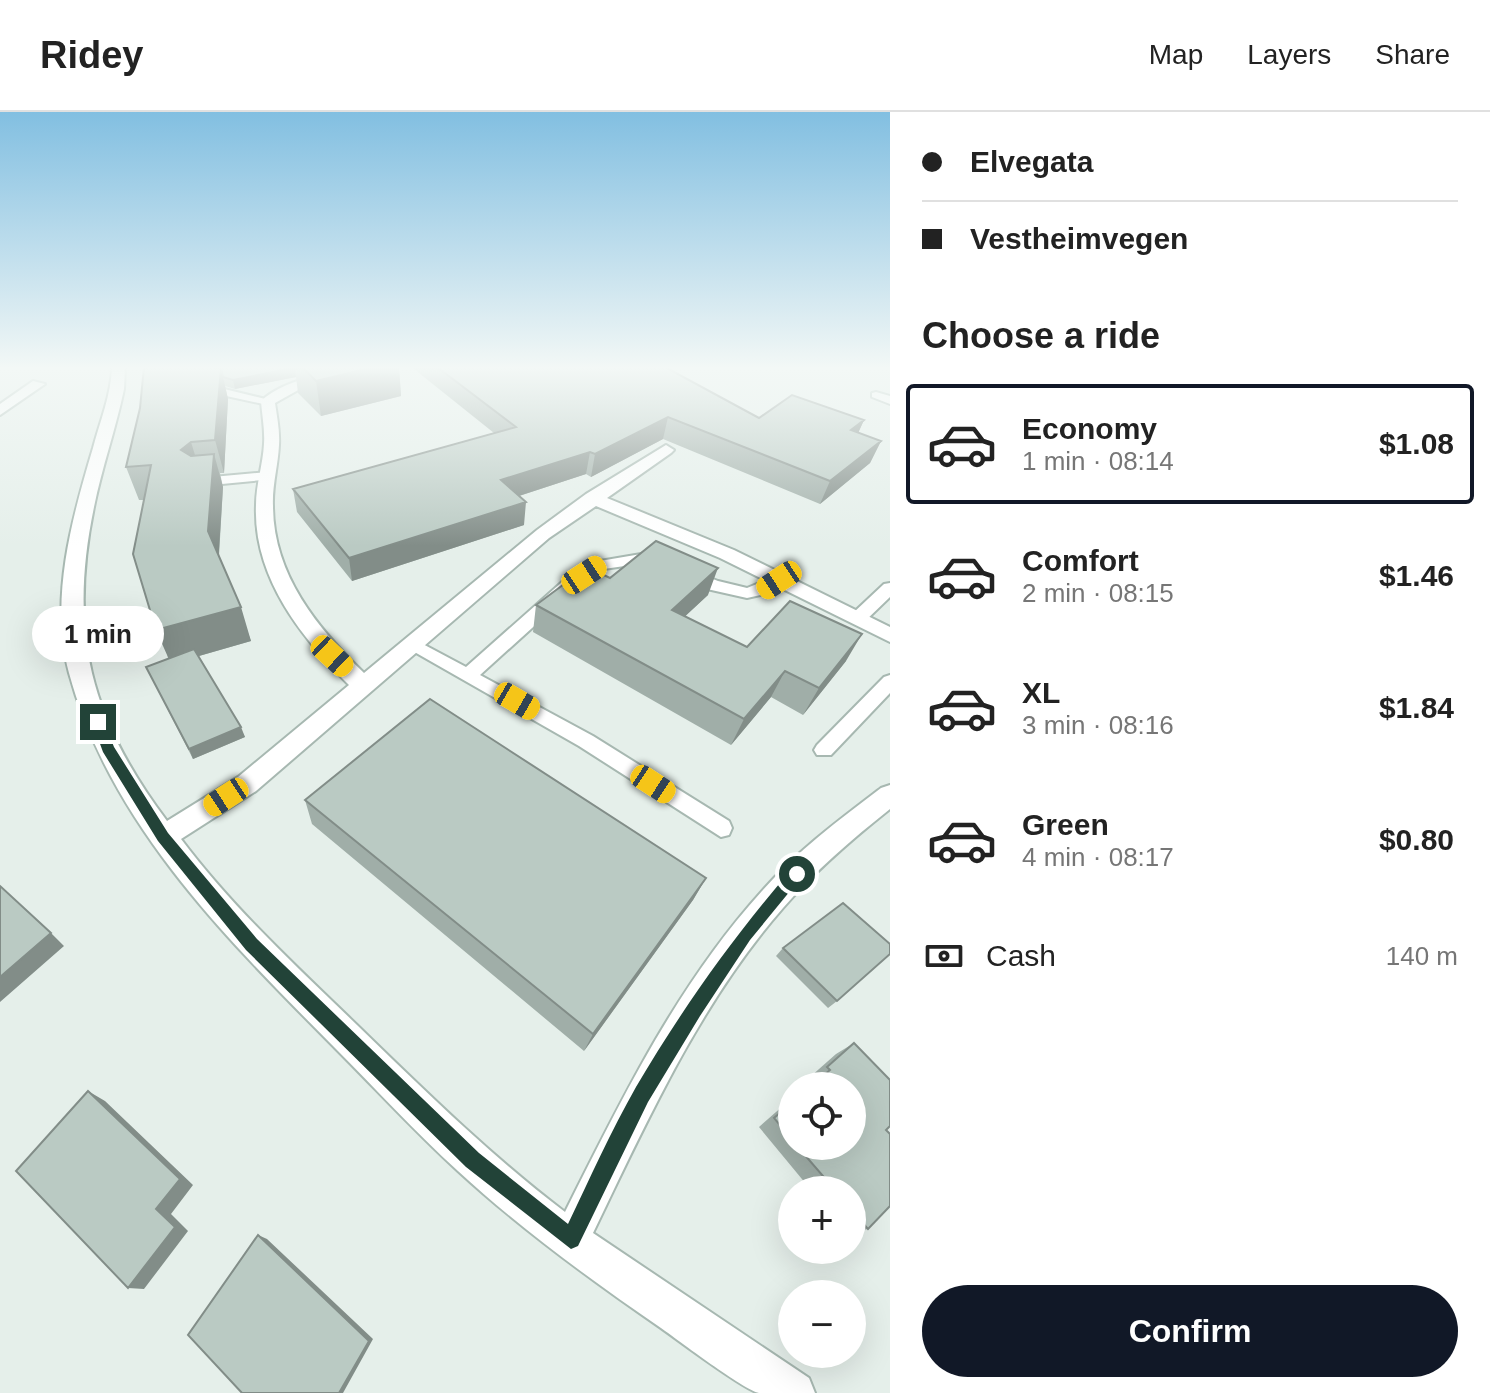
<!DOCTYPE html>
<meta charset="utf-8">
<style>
:root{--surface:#fff;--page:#f2f2f2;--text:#222;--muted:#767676;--line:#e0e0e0;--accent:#111827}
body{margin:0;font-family:Arial,sans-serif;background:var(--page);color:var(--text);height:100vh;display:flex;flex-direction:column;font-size:30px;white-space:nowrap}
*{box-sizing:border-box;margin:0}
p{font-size:26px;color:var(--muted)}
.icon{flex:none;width:44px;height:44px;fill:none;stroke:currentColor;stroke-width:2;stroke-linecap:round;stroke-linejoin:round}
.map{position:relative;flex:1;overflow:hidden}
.drawer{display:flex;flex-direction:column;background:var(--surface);width:600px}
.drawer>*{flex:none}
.top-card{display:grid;align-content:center;height:176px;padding:0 32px;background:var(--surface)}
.tools{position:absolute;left:778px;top:960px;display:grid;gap:16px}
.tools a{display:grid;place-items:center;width:88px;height:88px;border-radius:50%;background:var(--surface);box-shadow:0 8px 32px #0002;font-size:40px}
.end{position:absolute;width:36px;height:36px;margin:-18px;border:10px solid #224338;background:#fff;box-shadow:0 0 0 4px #fff}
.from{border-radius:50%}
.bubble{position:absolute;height:56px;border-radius:28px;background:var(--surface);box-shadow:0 8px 32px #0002;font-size:26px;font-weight:700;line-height:56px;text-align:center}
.car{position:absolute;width:24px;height:48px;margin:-24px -12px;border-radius:10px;box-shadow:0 0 6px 2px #0007;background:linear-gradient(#f5c518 24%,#345 0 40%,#f5c518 0 76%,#345 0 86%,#f5c518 0)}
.top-card b{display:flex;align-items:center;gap:28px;height:76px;font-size:30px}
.top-card b+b{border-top:2px solid var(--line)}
.top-card i{width:20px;height:20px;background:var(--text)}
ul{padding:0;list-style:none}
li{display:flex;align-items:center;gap:24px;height:120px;margin:0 16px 12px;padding:0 16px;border:4px solid transparent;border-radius:8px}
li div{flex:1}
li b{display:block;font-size:30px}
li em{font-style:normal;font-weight:700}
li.selected{border-color:var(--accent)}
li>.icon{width:72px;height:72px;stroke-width:1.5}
h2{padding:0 32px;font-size:36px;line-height:96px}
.pay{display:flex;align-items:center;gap:20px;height:88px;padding:0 32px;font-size:30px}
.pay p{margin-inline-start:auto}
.button{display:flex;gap:16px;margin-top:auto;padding:16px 32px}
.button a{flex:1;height:92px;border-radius:48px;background:var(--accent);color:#fff;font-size:32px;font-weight:700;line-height:92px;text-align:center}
header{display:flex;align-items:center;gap:48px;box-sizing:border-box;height:112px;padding:0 40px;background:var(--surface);border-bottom:2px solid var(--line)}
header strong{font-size:38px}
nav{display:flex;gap:44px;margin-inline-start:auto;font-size:28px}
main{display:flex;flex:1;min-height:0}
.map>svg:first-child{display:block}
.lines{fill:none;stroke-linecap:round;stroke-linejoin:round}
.service-casing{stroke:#a7b8b1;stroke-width:4}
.minor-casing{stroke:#a7b8b1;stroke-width:4}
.service{fill:#fff;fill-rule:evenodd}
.minor{fill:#fff;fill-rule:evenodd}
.wall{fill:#a0aea8}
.shaded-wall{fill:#828d88}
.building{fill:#bacac3;stroke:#828d88;stroke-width:2}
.route{fill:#224338}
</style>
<header>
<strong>Ridey</strong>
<nav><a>Map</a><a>Layers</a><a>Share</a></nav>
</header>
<main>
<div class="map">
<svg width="890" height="1281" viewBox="0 0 890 1281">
<rect width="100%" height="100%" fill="#e5efea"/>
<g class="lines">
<defs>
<path id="service" d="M 200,268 L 208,268 L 216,275 L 274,289 L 268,293 L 208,280 L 198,270 Z
M 876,280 L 890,284 L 890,292 L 872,285 L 872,281 Z
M 268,360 L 275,364 L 273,367 L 201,374 L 194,370 L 201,366 Z
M 647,441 L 718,469 L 747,476 L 779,463 L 787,468 L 770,481 L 747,486 L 707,477 L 645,451 L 604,457 L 574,478 L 480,563 L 593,624 L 729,709 L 732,716 L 729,723 L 721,725 L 579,634 L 404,534 L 407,530 L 419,530 L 466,555 L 562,470 L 594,450 Z
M 890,471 L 890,485 L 864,510 L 852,510 L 850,506 L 852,502 L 884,472 Z
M 890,563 L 890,581 L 831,643 L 817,643 L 814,638 L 817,633 L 884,565 Z"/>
<path id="minor" d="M 112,255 L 125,255 L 124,277 C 116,316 102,355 94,395 C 68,520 90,607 167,709 L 238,665 L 349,573 C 301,525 253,465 256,393 C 256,372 263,352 264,332 C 265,318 262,303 261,289 C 286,265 348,255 382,255 L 300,277 L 275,291 C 277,305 280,319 279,333 C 278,354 272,374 273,394 C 273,462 317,516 364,561 L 537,418 L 586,382 L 666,333 L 674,338 L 671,341 L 607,386 L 734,438 L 890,515 L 890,530 L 720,446 L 596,394 L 549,426 L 256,679 L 181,727 C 232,795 296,854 357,913 C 424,978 490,1043 565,1100 C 621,988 677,873 762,779 C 797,739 839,708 881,676 L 890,673 L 890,697 C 851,728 815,759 783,796 C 700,891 647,1009 593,1121 L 809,1266 L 815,1281 C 797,1281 777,1281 759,1281 C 744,1278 678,1228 661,1216 C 591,1168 521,1117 458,1059 C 415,1020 376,977 335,936 C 228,828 110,712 69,561 C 49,488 72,406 93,336 C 100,309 111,284 112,255 Z
M 33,269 L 45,272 L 0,303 L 0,292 Z"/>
</defs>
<use href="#service" class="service-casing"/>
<use href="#minor" class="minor-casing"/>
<use href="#service" class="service"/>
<use href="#minor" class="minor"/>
</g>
<path class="wall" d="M 144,255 L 399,255 L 401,284 L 321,304 L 298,281 L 296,265 L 235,277 L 225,274 L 228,287 L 224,361 L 220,361 L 223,375 L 219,444 L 251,529 L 199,544 L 245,625 L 193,647 L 151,565 L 168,546 L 144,388 L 139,388 L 126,355 L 140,296 Z
M 414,255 L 665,255 L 759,306 L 864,308 L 858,321 L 881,329 L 870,351 L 820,392 L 663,327 L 591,365 L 586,362 L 519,384 L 524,413 L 352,469 L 297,400 L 293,377 L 494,321 L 414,257 Z
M 610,466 L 708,483 L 685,504 L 747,535 L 846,549 L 803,603 L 771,585 L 731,633 L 533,520 L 536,493 Z
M 305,688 L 706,766 L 693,788 L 584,939 L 312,712 Z
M 783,836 L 837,889 L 828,896 L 776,844 Z
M 854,931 L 886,1018 L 868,1117 L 852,1120 L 852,1078 L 811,1078 L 759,1015 L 792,986 L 792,1034 L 852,1034 L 852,974 L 806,974 L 813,968 L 810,965 L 836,942 Z"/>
<path class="shaded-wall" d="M 374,255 L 399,255 L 401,284 L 321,304 L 316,269 Z
M 221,256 L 228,287 L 224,361 L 215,328 Z
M 294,256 L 296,265 L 235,277 L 233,268 Z
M 668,305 L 663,327 L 591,365 L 595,342 Z
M 864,308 L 854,330 L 851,318 Z
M 881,329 L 870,351 L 820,392 L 830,369 Z
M 191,330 L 201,363 L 181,338 Z
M 590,340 L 586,362 L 500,390 L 501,368 Z
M 214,342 L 223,375 L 218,453 L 208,419 Z
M 526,390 L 524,413 L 352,469 L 349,446 Z
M 718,456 L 708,483 L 664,524 L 672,498 Z
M 241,495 L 251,529 L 171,552 L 156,518 Z
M 862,522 L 846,549 L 803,603 L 819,576 Z
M 785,559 L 771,585 L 731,633 L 744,607 Z
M 241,615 L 245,625 L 193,647 L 189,637 Z
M 706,766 L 693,788 L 584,939 L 593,922 Z
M 51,821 L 64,834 L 0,890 L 0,865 Z
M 88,979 L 105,989 L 193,1073 L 171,1102 L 188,1119 L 144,1177 L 128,1176 Z
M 258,1123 L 267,1127 L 373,1227 L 343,1281 L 339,1281 Z"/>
<path class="building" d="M 144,255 L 213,255 L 221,256 L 215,328 L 191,330 L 181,338 L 191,344 L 214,342 L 208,419 L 241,495 L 156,518 L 133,442 L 151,353 L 126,355 L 140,296 Z
M 213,255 L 294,255 L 294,256 L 233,268 L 223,265 L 221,256 Z
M 302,255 L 374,255 L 316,269 Z
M 437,255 L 665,255 L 759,306 L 792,283 L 864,308 L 851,318 L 881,329 L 830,369 L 668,305 L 595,342 L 590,340 L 501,368 L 526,390 L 349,446 L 293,377 L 516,315 Z
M 656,429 L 718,456 L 672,498 L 747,535 L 790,489 L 862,522 L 819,576 L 785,559 L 744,607 L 536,493 L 587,455 L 610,466 Z
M 194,537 L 241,615 L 189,637 L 146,555 Z
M 430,587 L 706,766 L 593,922 L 305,688 Z
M 0,774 L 51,821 L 0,865 Z
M 843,791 L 890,832 L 890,842 L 837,889 L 783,836 Z
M 854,931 L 890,968 L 890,1014 L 886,1018 L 890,1022 L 890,1094 L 868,1117 L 852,1099 L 852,1078 L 835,1078 L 797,1034 L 852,1034 L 852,974 L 811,974 L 830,958 L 827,955 Z
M 88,979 L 180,1067 L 156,1097 L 175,1115 L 128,1176 L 16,1059 Z
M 792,991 L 792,1028 L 774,1006 Z
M 258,1123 L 369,1229 L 339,1281 L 242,1281 L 188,1223 Z"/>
<linearGradient id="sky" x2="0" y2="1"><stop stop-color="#82bfe1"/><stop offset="0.59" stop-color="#f3f8f6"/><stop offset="1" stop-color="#f3f8f6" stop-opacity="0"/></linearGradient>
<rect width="890" height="434" fill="url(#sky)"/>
<path class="route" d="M 98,606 L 103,607 L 114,635 L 168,721 L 257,827 L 479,1041 L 568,1112 C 590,1066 611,1019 636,975 C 682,897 733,825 792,757 L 797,755 L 804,762 L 750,828 L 700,904 L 648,990 L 578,1134 L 571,1137 L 466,1055 L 246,838 L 158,729 L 103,640 L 92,610 Z"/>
</svg>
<div class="tools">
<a><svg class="icon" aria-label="locate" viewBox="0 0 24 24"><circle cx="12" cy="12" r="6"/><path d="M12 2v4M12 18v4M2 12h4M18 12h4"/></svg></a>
<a>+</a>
<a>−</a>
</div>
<i class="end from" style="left:797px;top:762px"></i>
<i class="end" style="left:98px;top:610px"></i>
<div class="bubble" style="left:32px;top:494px;width:132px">1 min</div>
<i class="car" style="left:584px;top:463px;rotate:57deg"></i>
<i class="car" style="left:779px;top:468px;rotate:237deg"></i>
<i class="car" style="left:332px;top:544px;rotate:133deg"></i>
<i class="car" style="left:517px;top:589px;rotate:120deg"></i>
<i class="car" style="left:653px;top:672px;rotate:123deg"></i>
<i class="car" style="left:226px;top:685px;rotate:237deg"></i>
</div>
<section class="drawer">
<div class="top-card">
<b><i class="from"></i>Elvegata</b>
<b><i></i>Vestheimvegen</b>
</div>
<h2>Choose a ride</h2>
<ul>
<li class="selected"><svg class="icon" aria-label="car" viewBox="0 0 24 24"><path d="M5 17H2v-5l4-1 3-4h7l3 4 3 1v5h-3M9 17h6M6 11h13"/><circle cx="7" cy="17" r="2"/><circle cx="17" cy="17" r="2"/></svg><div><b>Economy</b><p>1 min · 08:14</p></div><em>$1.08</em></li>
<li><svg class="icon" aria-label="car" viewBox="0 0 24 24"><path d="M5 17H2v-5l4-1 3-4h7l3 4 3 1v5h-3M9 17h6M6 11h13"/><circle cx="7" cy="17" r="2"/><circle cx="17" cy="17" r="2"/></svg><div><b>Comfort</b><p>2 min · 08:15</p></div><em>$1.46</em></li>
<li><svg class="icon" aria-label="car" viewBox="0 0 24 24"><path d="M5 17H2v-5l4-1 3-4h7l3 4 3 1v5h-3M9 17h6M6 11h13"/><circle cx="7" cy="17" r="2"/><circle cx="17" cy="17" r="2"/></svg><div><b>XL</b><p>3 min · 08:16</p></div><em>$1.84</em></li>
<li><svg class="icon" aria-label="car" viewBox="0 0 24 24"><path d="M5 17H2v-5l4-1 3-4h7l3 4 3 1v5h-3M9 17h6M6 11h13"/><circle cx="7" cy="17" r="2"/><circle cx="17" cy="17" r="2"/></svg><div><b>Green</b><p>4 min · 08:17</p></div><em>$0.80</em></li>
</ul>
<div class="pay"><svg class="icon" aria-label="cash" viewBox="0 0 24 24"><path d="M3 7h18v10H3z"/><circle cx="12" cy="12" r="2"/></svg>Cash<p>140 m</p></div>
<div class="button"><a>Confirm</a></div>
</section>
</main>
